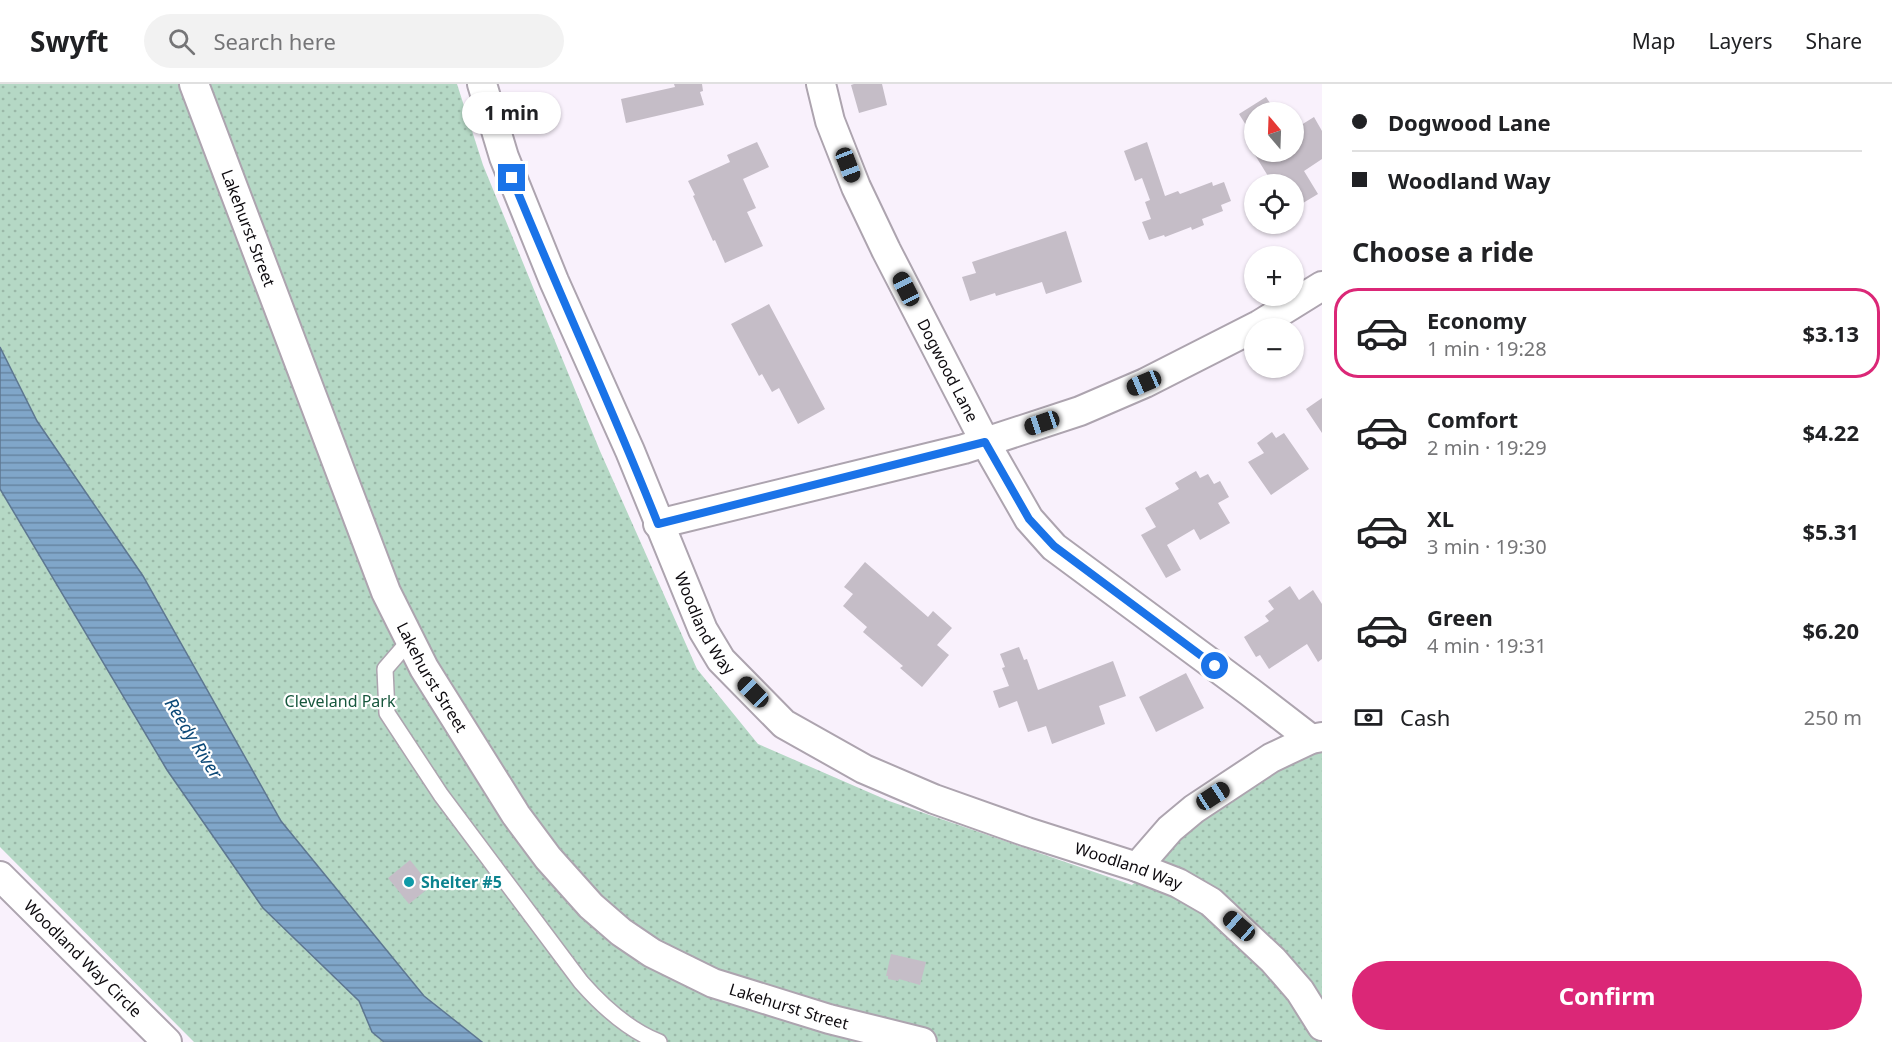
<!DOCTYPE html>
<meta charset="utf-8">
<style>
:root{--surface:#fff;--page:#f2f2f2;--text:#202124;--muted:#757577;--line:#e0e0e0;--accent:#db2777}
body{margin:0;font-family:"Noto Sans",sans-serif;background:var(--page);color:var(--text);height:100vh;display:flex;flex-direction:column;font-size:22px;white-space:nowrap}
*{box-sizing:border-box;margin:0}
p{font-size:20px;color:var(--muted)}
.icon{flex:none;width:33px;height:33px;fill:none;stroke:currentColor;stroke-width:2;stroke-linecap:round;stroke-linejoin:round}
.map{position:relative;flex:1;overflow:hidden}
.details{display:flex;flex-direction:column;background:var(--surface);width:570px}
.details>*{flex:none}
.hud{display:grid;align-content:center;height:132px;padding:0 30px;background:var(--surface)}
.needle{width:39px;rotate:341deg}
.tools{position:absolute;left:1244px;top:18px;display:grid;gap:12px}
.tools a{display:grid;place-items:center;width:60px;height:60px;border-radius:50%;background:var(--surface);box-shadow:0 2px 4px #0004;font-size:30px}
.end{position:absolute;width:27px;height:27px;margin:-14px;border:8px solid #1a73e8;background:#fff;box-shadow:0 0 0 3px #fff}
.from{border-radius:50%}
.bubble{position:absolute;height:42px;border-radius:21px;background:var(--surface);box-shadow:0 2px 4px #0004;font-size:20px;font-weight:700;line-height:42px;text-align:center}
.car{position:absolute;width:18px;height:36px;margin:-18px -9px;border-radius:8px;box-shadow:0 0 4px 2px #0007;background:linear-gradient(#222 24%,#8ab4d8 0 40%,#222 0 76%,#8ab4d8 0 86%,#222 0)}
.hud b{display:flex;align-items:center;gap:21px;height:57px;font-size:22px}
.hud b+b{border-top:2px solid var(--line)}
.hud i{width:15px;height:15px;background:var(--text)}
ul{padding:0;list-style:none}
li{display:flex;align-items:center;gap:18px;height:90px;margin:0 12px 9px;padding:0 18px;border:3px solid transparent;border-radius:24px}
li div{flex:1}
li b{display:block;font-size:22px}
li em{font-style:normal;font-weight:700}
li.active{border-color:var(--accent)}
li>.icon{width:54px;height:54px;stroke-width:1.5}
h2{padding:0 30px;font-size:27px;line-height:72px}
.pay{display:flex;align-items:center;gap:15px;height:66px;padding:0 30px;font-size:22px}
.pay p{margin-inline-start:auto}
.primary-button{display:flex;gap:12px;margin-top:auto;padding:12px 30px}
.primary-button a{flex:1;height:69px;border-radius:36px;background:var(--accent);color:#fff;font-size:24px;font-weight:700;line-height:69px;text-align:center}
header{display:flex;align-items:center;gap:36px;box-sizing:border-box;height:84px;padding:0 30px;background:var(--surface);border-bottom:2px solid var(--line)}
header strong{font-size:28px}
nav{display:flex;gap:33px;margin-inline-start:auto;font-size:21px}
.search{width:420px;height:54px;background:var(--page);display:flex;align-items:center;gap:15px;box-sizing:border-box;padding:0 21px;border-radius:33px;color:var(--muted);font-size:22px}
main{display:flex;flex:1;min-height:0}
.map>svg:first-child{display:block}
.grass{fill:url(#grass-dots)}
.water{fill:url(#water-rules);stroke:#5e7791;stroke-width:1.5}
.building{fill:#c5bdc7}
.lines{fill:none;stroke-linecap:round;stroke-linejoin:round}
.lane-casing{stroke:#ada4af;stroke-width:18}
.street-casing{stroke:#ada4af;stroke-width:32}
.lane{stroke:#fff;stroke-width:15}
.street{stroke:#fff;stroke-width:28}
.route{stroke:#1a73e8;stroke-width:8}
.culture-dot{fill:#0f9aa8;stroke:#fff;stroke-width:2}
.labels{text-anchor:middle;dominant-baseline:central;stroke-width:4.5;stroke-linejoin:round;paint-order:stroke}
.street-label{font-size:16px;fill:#0d0a0e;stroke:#fff}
.park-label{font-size:16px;fill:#17573d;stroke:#fff}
.culture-label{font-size:16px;font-weight:bold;fill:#0d838f;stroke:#fff;text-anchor:start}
.water-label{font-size:18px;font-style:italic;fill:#0d4a78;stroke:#fff}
</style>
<header>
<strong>Swyft</strong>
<div class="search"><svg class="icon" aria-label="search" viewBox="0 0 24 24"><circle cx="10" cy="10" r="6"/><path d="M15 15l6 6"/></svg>Search here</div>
<nav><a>Map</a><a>Layers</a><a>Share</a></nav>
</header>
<main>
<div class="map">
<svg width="1322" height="958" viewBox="0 0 1322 958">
<defs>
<pattern id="grass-dots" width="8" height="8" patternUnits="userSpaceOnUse" patternTransform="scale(1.5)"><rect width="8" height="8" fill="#b5d8c5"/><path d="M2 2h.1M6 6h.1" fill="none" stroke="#9ab8a8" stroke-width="1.8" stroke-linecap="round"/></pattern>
<pattern id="water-rules" width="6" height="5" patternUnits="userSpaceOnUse" patternTransform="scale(1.5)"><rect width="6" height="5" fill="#80a6c9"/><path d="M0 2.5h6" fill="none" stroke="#6785a2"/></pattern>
</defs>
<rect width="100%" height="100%" fill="#f9f1fc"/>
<path class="grass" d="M 0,0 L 457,0 L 483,81 L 600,367 L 697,585 L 758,660 L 889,717 L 1132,801 C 1187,749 1247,691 1322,668 L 1322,958 L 194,958 L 0,763 Z"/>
<path class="water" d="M 0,263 L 37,337 L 143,492 L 281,737 L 424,912 L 482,958 L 384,958 L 372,948 L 359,917 L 263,824 L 167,686 L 0,405 Z"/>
<path class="building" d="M 674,0 L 702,0 L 703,7 L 700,8 L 704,21 L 626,39 L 621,15 L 675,3 Z
M 854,0 L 882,0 L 887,21 L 859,29 L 851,1 Z
M 1266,13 L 1276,28 L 1254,28 L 1254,54 L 1239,30 Z
M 1314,33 L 1322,47 L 1322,75 L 1304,87 L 1318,110 L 1293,125 L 1293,100 L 1273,100 L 1255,71 L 1260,68 L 1293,68 L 1293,46 Z
M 757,58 L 769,83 L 743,95 L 756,124 L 747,128 L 763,162 L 725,179 L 715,156 L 713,157 L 693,112 L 695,111 L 688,97 L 730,78 L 727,71 Z
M 1147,58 L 1165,112 L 1178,107 L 1180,110 L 1212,98 L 1213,102 L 1224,98 L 1231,117 L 1221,121 L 1223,127 L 1202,135 L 1204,141 L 1192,146 L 1191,143 L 1165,153 L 1164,151 L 1149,156 L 1142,138 L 1151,135 L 1145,118 L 1150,116 L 1142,94 L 1135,97 L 1124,67 Z
M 1066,147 L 1082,198 L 1046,210 L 1042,198 L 996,212 L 995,209 L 970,217 L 962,193 L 976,189 L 972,178 Z
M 769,220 L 825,325 L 798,340 L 779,304 L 772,308 L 762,290 L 759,292 L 731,240 Z
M 1322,314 L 1322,349 L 1306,325 Z
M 1272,348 L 1276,354 L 1284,349 L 1309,385 L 1271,411 L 1248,378 L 1264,369 L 1257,359 Z
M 1196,387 L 1200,394 L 1208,390 L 1214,400 L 1220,397 L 1229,413 L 1218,419 L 1230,439 L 1200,456 L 1194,445 L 1167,461 L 1181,486 L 1166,494 L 1141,451 L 1156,443 L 1145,424 L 1179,405 L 1175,399 Z
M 865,478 L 928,533 L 933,527 L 952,544 L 937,561 L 949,571 L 922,603 L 900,584 L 903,582 L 863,548 L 867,543 L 843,522 L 853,510 L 844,503 Z
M 1290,502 L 1299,516 L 1313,506 L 1322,520 L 1322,575 L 1318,578 L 1307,560 L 1269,585 L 1260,571 L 1256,573 L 1244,553 L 1269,537 L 1265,532 L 1274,525 L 1268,517 Z
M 1019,563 L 1024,576 L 1027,575 L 1038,606 L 1113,577 L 1126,612 L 1099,622 L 1105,640 L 1052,660 L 1046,642 L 1028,648 L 1017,617 L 999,624 L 993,607 L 1009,602 L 1002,584 L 1005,583 L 1000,570 Z
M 1186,589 L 1204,624 L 1156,648 L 1139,613 Z
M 410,776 L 431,802 L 409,820 L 388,794 Z
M 891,870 L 926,878 L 920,901 L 899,895 L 898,897 L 888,895 L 888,892 L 886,892 Z"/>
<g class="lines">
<defs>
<path id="lane" d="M 410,556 L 385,585 L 387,629 L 441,711 L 581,898 C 603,923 628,946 659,958"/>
<g id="street">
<path id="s1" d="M 194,0 L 386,508 L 424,584 L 516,731 L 548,774 L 591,822 L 621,848 L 652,869 L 713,899 L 829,935 L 922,958"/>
<path id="s2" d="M 482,0 L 504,73 L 554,197 L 630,367 L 703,546 L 721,576 L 784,640 L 864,685 L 934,715 L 1027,748 L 1137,783 L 1178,799 L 1211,818 L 1273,876 L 1300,907 L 1322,942"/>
<path id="s3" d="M 821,0 L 830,37 L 856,103 L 886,166 L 985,358 L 1029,435 L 1054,463 L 1250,608 L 1311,655"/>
<path d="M 658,440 L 964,365 L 1080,327 L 1145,299 L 1259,241 L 1322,202"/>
<path d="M 1137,783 L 1170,745 L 1194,725 L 1271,674 L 1311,655 L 1322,653"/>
<path id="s4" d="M 0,792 L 167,958"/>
</g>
</defs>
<use href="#lane" class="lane-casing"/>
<use href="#street" class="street-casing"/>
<use href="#lane" class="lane"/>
<use href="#street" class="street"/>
</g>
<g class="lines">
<path class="route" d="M 512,94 C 559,210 612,323 658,440 L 985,358 L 1029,435 L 1054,462 L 1215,582"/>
</g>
<circle class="culture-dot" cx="409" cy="798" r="6"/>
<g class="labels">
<g class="street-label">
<text stroke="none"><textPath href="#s1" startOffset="154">Lakehurst Street</textPath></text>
<text stroke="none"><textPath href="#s3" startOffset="314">Dogwood Lane</textPath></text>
<text stroke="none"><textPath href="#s2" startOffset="584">Woodland Way</textPath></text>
<text stroke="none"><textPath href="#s1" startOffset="640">Lakehurst Street</textPath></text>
<text stroke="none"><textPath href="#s2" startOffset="1088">Woodland Way</textPath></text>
<text stroke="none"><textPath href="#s4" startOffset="117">Woodland Way Circle</textPath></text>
<text stroke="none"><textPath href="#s1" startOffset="1144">Lakehurst Street</textPath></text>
</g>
<g class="park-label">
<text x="340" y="617">Cleveland Park</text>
</g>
<g class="culture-label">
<text x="421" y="798">Shelter #5</text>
</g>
<g class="water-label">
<text transform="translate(194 654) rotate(58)">Reedy River</text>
</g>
</g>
</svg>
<div class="tools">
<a><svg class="needle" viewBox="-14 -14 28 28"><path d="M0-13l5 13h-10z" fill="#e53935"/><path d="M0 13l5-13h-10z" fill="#757577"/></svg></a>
<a><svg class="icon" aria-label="locate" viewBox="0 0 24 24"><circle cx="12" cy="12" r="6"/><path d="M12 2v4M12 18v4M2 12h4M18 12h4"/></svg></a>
<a>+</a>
<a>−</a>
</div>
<i class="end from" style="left:1215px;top:582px"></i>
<i class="end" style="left:512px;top:94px"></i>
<div class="bubble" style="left:462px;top:8px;width:99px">1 min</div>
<i class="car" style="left:848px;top:81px;rotate:159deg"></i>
<i class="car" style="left:906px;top:205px;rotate:333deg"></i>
<i class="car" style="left:1144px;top:299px;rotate:247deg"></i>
<i class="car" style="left:1042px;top:339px;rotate:251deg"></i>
<i class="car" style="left:753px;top:608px;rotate:315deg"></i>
<i class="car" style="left:1213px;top:712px;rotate:57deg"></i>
<i class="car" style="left:1239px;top:842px;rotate:311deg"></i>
</div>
<section class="details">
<div class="hud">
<b><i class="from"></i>Dogwood Lane</b>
<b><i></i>Woodland Way</b>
</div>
<h2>Choose a ride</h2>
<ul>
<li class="active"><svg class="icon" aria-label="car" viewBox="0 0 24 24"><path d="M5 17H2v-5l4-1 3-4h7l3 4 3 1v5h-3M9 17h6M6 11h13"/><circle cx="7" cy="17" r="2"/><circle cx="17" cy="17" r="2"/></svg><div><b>Economy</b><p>1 min · 19:28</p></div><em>$3.13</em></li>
<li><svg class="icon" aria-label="car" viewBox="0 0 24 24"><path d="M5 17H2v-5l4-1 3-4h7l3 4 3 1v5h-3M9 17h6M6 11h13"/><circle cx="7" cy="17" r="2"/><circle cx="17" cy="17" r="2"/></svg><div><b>Comfort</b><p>2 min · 19:29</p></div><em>$4.22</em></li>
<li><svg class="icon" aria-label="car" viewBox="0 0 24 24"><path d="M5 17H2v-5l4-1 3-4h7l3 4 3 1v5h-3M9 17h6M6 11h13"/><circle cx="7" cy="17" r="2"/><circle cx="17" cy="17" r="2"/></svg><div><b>XL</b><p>3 min · 19:30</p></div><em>$5.31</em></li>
<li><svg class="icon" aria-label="car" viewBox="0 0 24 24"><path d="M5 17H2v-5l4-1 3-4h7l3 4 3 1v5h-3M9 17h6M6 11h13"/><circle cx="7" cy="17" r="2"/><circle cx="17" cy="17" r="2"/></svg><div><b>Green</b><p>4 min · 19:31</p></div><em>$6.20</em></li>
</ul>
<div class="pay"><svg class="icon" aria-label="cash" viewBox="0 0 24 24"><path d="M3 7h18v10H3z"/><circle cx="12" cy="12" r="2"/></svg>Cash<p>250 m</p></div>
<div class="primary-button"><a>Confirm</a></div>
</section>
</main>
